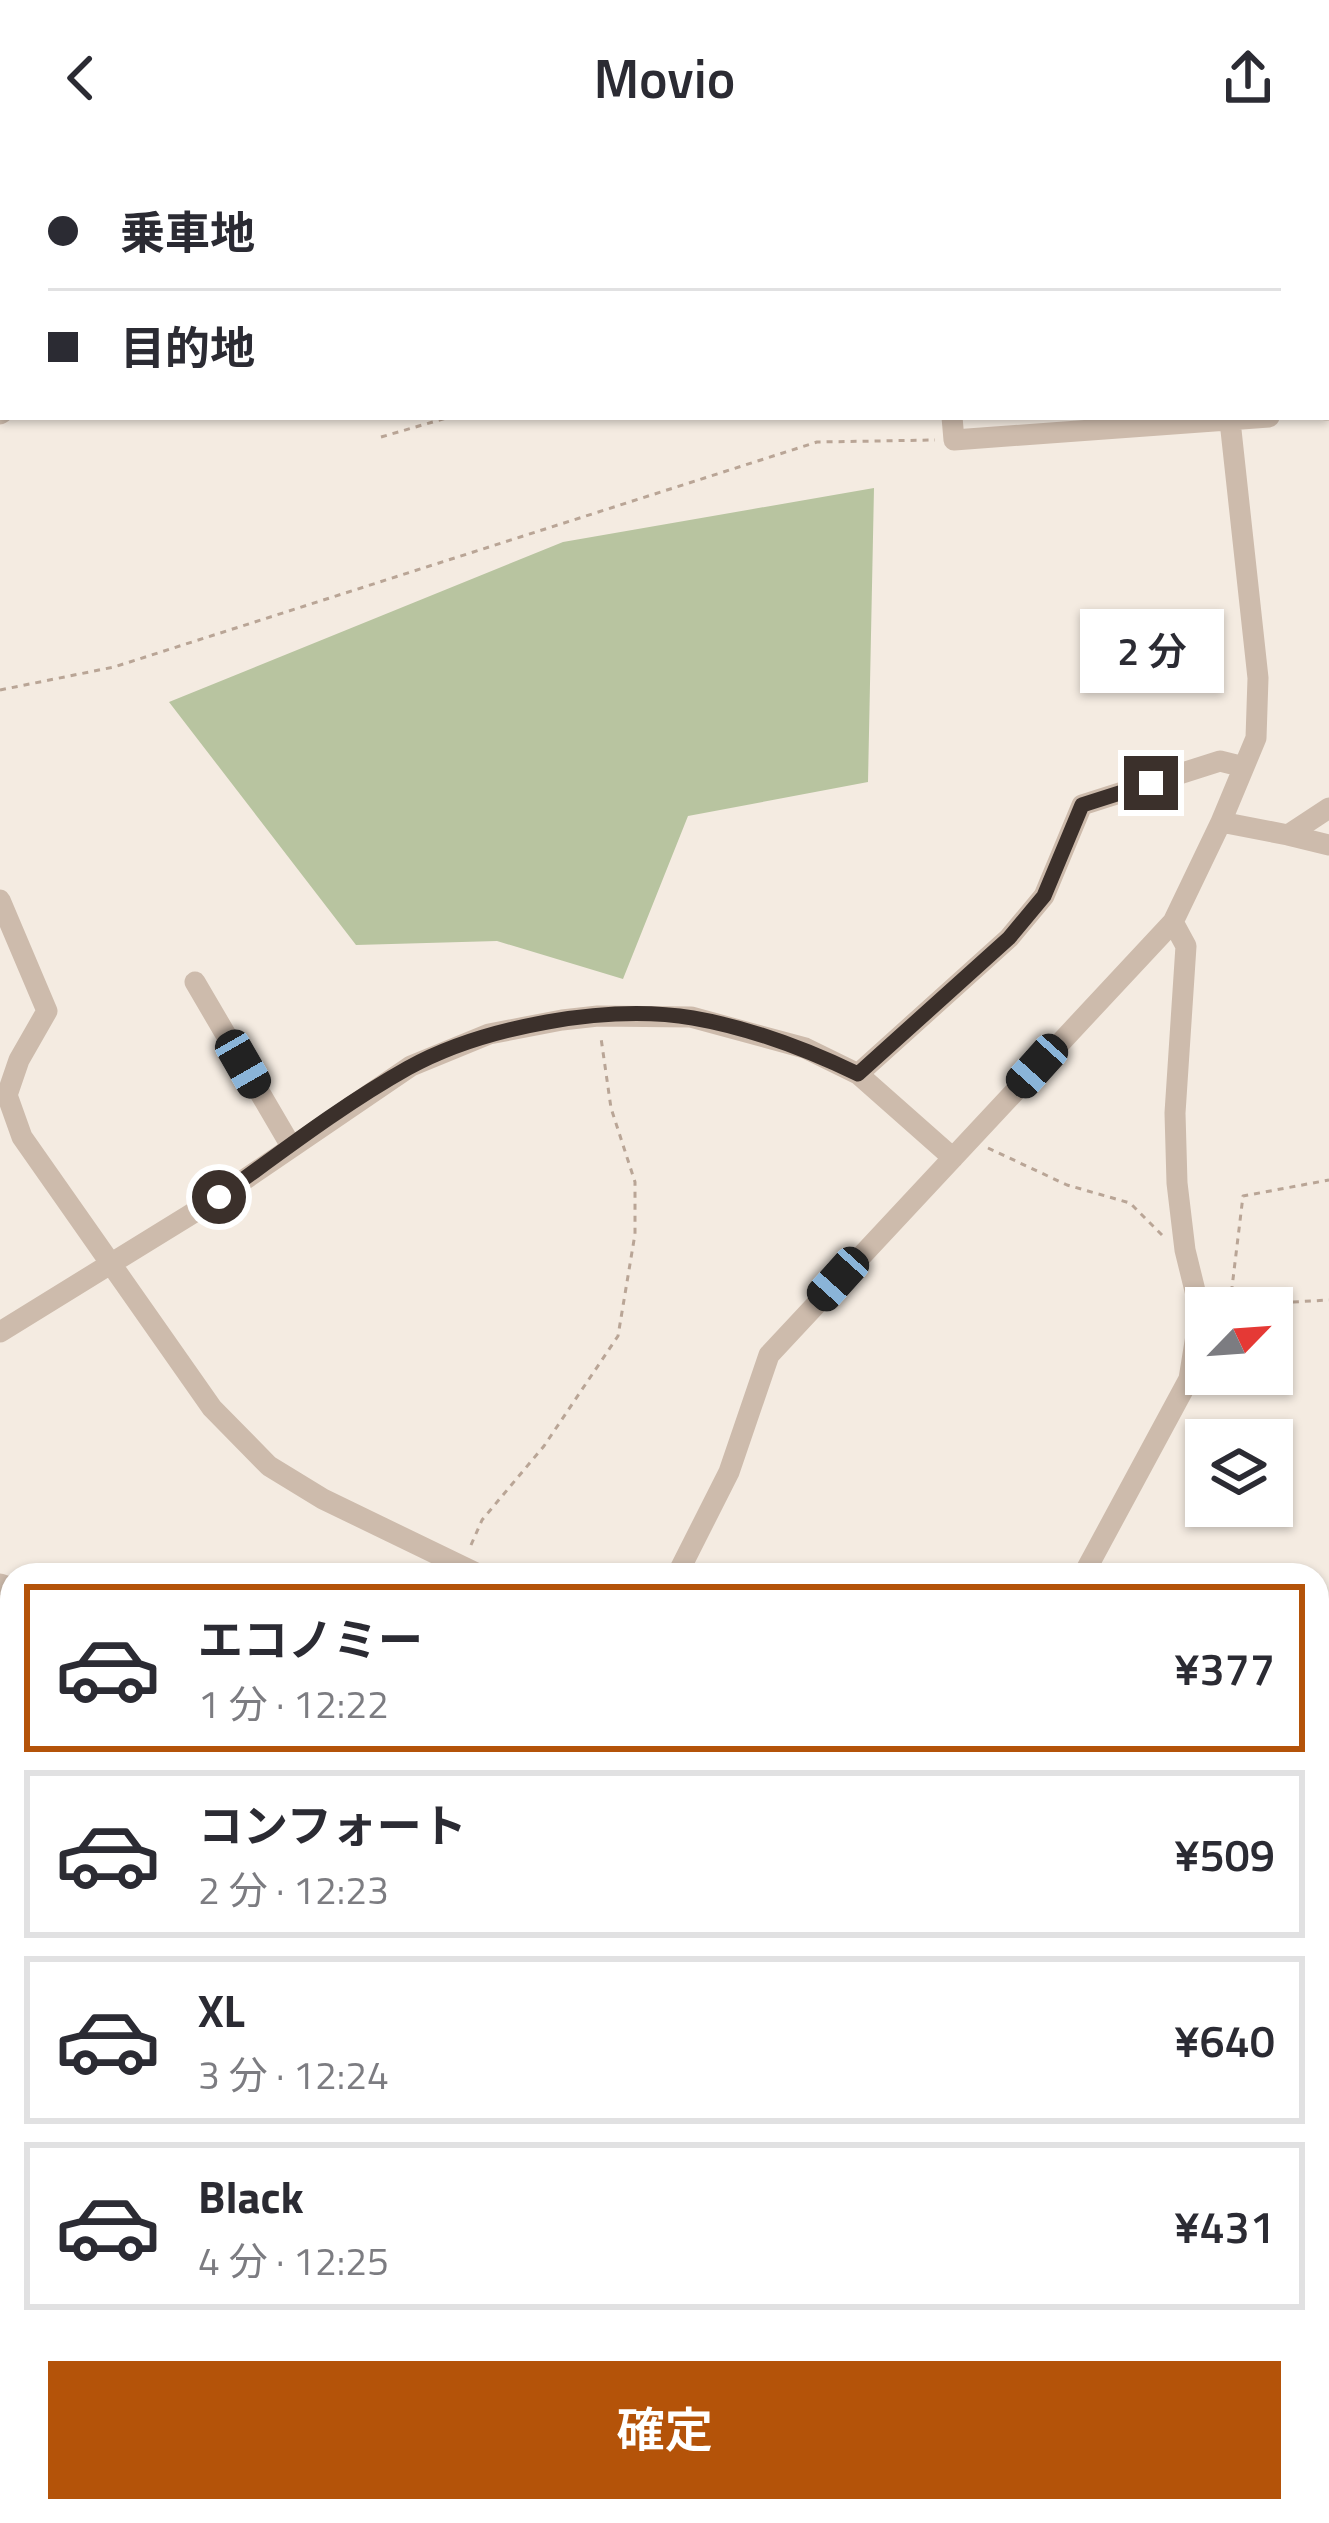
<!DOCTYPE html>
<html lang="ja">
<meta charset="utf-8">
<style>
:root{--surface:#fff;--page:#f7f7f7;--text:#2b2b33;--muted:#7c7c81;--line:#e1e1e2;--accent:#b45309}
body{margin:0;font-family:"Titillium Web","Noto Sans JP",sans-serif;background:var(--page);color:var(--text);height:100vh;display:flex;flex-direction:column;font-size:45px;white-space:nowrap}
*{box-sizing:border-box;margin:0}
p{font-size:39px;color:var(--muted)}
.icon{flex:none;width:66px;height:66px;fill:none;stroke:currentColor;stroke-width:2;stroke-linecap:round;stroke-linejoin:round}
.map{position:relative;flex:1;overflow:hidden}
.panel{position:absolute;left:0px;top:1407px;width:1329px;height:960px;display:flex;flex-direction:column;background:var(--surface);border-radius:36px 36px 0 0;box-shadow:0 3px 9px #0004}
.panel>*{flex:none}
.hud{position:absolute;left:0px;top:0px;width:1329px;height:264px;box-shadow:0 3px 9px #0004;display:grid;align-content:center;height:264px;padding:0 48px;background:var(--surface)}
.needle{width:78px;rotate:65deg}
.controls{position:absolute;left:1185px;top:1131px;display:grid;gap:24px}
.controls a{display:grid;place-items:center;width:108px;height:108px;border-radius:0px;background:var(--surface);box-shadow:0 3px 9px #0004;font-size:60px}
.end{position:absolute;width:54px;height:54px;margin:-27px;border:15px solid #3b302b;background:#fff;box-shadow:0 0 0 6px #fff}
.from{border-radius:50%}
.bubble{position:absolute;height:84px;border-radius:0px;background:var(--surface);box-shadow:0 3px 9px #0004;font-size:39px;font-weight:600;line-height:84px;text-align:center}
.car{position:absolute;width:36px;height:72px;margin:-36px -18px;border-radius:15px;box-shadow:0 0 9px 3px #0007;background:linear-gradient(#222 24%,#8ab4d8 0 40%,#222 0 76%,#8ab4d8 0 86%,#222 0)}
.hud b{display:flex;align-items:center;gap:42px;height:114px;font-size:45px}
.hud b+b{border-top:3px solid var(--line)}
.hud i{width:30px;height:30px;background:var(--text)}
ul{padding:21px 0 0;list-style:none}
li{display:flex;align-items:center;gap:36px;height:168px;margin:0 24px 18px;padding:0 24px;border:6px solid var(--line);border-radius:0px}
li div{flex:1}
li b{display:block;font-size:45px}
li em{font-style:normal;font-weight:600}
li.active{border-color:var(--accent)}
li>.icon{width:108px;height:108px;stroke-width:1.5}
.button{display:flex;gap:24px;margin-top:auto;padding:24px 48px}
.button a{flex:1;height:138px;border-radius:0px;background:var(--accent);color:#fff;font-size:48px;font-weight:600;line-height:138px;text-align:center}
header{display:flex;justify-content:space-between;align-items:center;height:156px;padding:0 48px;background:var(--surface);font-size:54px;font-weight:600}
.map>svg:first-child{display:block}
.green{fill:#b8c4a0}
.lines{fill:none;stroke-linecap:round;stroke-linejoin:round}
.path{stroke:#b9a596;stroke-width:3;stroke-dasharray:6 6;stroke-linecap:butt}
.minor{stroke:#cdbbac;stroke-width:21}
.highway{stroke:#5c4a42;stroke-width:30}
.rail{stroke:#3b302b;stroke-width:6;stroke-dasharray:3 9;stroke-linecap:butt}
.route{stroke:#3b302b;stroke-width:15}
</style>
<header><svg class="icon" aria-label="back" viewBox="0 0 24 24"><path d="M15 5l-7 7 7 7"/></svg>Movio<svg class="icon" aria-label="share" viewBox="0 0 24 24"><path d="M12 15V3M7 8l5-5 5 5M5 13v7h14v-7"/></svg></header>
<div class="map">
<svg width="1329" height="2367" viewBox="0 0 1329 2367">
<rect width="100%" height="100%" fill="#f4ebe1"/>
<path class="green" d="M 874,332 L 868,626 L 688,660 L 623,823 L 497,785 L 356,789 L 169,546 L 563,386 Z
M 0,1771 L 12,1776 L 12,2038 L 0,2027 Z"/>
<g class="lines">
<path class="path" d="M 1043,3 L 1053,0
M 381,281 L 450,261
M 0,534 L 114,511 L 817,286 L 935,284
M 988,992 L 1067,1029 L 1130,1047 L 1163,1080
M 1230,1148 L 1243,1040 L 1329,1024
M 1221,1150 L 1329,1144
M 471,1389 L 482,1364 L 544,1290 L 618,1180 L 635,1078 L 635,1026 L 611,952 L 601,882
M 1317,1842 L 1325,1861
M 0,2314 L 12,2310"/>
<path class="minor" d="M 916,0 L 917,3
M 337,3 L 341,0
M 1326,254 L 1329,254
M 0,258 L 3,256
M 952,261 L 954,284 L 1269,261
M 1221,666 L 1288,679 L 1329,652
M 1288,679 L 1329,689
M 0,744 L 47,855 L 19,904 L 7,939 L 22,981 L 212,1252 L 269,1310 L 323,1343 L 480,1419
M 195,826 L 291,990
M 858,918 L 1009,782 L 1044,740 L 1082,649 L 1220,605 L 1244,611
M 0,1176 L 219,1041 L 411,910 L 489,878 L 562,864 L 598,860 L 691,861 L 805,892 L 858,918 L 953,1002
M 677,1419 L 729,1316 L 769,1199 L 1173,766 L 1221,666 L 1256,582 L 1258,522 L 1230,265
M 1087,1419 L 1087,1412 L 1189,1223 L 1200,1155 L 1185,1094 L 1177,1027 L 1175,957 L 1186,790 L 1173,766
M 0,1428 L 12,1432
M 0,1630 L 12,1635
M 1317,1892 L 1329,1883
M 1317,2032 L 1329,2039
M 0,2196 L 12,2190
M 1317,2241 L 1329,2248
M 442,2355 L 459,2367
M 357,2367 L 372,2355
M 509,2367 L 530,2358
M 909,2367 L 920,2355"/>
<path class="highway" d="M 0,1513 L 12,1517
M 0,1549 L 12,1553
M 1317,2116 L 1329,2122
M 1317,2153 L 1329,2160"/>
<path class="rail" d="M 1317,1922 L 1329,1919
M 0,2335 L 12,2331"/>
</g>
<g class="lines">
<path class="route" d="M 219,1041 C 280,997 342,949 408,912 C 484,870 608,848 693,862 C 751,872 806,893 858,918 L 1009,782 L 1044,740 L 1082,649 L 1151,627"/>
</g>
</svg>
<div class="controls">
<a><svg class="needle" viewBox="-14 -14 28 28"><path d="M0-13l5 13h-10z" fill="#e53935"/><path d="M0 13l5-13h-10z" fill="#7c7c81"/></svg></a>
<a><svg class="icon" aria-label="layers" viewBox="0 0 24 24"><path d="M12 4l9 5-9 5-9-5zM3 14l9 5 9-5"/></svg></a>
</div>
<i class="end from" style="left:219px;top:1041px"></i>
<i class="end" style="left:1151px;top:627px"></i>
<div class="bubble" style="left:1080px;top:453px;width:144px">2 分</div>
<i class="car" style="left:243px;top:908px;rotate:150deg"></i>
<i class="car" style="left:1037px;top:910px;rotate:222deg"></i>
<i class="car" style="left:838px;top:1123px;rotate:222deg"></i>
<div class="hud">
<b><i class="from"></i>乗車地</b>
<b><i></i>目的地</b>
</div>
<section class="panel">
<ul>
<li class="active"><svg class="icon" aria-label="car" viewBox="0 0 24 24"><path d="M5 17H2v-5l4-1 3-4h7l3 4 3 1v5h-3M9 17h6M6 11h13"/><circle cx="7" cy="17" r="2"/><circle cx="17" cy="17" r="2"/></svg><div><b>エコノミー</b><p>1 分 · 12:22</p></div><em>¥377</em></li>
<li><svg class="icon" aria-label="car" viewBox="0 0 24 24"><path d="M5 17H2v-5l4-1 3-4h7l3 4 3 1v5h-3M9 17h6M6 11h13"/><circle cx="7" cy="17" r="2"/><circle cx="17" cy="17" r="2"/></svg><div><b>コンフォート</b><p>2 分 · 12:23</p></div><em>¥509</em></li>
<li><svg class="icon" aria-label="car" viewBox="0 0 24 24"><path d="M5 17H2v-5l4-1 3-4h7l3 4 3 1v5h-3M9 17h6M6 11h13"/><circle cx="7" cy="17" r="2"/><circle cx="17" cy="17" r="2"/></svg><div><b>XL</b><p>3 分 · 12:24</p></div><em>¥640</em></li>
<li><svg class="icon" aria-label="car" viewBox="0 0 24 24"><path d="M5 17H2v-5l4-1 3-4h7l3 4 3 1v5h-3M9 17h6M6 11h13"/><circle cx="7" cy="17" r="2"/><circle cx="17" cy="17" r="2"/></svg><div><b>Black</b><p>4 分 · 12:25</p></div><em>¥431</em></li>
</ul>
<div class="button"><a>確定</a></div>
</section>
</div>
